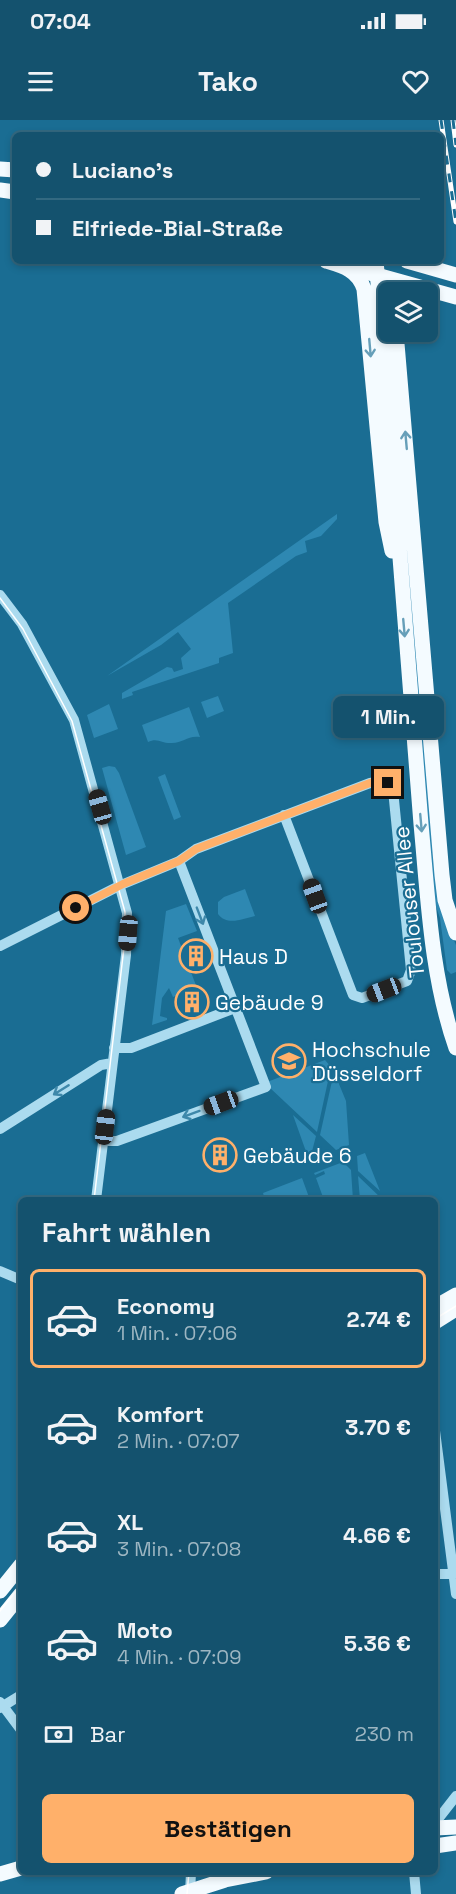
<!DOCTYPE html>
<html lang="de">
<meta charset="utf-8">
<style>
:root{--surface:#14526e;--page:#1d5873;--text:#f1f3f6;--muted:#9db6c2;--line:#336981;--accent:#ffb06a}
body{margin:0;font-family:"Space Grotesk",sans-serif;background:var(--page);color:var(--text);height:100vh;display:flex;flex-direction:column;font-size:22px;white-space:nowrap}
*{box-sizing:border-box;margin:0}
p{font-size:20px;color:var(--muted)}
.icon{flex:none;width:33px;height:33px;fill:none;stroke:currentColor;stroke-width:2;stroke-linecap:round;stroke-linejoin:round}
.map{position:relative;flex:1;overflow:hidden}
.sheet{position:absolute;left:18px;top:1077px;width:420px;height:678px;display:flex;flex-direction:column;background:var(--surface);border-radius:9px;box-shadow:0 3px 9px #0003,0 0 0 2px var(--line)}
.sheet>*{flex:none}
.guide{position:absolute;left:12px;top:12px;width:432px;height:132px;border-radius:9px;box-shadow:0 3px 9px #0003,0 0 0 2px var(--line);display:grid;align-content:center;height:132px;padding:0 24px;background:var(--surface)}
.tools{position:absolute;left:378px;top:162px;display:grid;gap:12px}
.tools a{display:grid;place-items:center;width:60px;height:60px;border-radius:9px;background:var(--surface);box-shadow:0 3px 9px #0003,0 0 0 2px var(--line);font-size:30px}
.end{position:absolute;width:27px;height:27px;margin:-14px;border:8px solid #ffb06a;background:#111;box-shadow:0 0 0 3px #111}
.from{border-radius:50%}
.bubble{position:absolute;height:42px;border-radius:9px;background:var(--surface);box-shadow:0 3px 9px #0003,0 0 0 2px var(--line);font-size:20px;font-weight:600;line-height:42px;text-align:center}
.car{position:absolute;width:18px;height:36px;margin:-18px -9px;border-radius:8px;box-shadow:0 0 4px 2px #0007;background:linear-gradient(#222 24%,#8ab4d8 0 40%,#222 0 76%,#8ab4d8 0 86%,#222 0)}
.guide b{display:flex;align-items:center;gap:21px;height:57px;font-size:22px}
.guide b+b{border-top:2px solid var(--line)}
.guide i{width:15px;height:15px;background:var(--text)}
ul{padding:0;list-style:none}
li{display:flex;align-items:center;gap:18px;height:99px;margin:0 12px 9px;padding:0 12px;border:3px solid transparent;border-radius:9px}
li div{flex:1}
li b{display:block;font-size:22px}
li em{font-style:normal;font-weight:600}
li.current{border-color:var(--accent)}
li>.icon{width:54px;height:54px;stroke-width:1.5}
h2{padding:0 24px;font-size:27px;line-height:72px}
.pay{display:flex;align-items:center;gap:15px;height:66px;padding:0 24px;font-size:22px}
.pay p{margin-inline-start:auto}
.action{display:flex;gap:12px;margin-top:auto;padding:12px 24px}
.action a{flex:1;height:69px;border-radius:9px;background:var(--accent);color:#111;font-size:24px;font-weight:600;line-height:69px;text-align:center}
.status{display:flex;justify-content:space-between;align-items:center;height:42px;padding:0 30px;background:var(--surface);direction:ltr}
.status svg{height:16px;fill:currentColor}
header{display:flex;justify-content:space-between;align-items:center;height:78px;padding:0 24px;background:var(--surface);font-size:27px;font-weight:600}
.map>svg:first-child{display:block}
.green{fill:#2e88b2}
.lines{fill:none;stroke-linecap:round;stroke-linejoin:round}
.minor{stroke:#abdbef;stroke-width:10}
.major{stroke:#f4fbff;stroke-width:15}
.tram{stroke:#fff;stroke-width:1.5}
.rail-casing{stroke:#fff;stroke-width:5}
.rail{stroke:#1a6d93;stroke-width:3;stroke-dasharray:9;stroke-linecap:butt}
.major-bridge{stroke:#f4fbff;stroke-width:15}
.oneway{stroke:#669fb9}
.oneway2{stroke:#3e88aa}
.route{stroke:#ffb06a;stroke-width:8}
.labels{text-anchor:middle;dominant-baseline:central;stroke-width:4.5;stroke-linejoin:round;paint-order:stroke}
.street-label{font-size:21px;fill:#fff;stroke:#1a6d93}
.poi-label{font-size:21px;fill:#fff;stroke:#1a6d93;text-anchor:start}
</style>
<div class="status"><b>07:04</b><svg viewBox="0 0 49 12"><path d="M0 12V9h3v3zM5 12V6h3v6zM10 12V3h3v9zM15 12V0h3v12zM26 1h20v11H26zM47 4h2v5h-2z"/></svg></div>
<header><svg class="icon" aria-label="menu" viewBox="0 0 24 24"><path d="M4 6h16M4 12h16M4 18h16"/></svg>Tako<svg class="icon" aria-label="heart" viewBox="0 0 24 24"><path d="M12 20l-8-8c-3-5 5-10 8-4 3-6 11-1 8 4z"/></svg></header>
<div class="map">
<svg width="456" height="1774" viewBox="0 0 456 1774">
<rect width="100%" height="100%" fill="#1a6d93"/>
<path class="green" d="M 337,394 L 337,399 L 321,416 L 305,421 L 307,432 L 296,436 L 228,483 L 233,533 L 219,538 L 219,543 L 132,572 L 133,575 L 122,579 L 122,573 L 167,547 L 172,548 L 174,552 L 183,549 L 181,538 L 191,529 L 178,512 L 161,525 L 107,556 Z
M 405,423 L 410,445 L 446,802 L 456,825 L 456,852 L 451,854 L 447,850 L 440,798 L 434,781 Z
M 218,576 L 224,591 L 207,598 L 201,582 Z
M 109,584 L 118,609 L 94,618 L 87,595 Z
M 189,587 L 200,617 C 188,615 183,623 172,623 C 162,624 158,617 148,622 L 142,605 Z
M 109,646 L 115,647 L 119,653 L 146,727 L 126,735 L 102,648 Z
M 165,654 L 181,697 L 174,700 L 158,657 Z
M 245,769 L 255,796 C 242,799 227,806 218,794 L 218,782 L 224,777 Z
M 186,784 L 197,811 L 178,818 L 197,868 L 173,877 L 169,868 L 162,878 L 160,896 L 167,898 L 167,900 L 152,905 L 166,791 Z
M 325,940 L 331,947 L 317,1012 L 269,967 L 267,962 Z
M 334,952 L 346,981 L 349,1025 L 336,1030 L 320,1015 Z
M 293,995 L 316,1016 L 310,1039 L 309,1040 Z
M 365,1033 L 380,1071 L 358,1051 L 357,1036 Z
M 343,1042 L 351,1050 L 353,1080 L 324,1080 L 316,1058 L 325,1054 L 324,1051 L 315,1055 L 314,1053 Z
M 358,1056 L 382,1079 L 383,1080 L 360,1080 Z
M 302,1058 L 310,1080 L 265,1080 L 263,1073 Z"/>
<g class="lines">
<path class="minor" d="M 0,475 L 22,504 L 74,600 L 127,793 L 126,835 L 96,1080
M 0,826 L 121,765 L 179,741 L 196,729 L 370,663 L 381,661 L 388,663 L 393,670 L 411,850 L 407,861 L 362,878 L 353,875 L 284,695
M 114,928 L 131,928 L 235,888
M 0,1009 L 101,945 L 112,943
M 103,1021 L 117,1021 L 266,967 L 179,741
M 0,1151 L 21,1160
M 435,1311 L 456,1474
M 435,1454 L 453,1454
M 0,1582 L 21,1610
M 0,1588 L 21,1575
M 435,1703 L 456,1676
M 414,1752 L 416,1774
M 190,1774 L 191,1752"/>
<path class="major" d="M 0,49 L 15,50
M 0,70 L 15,72
M 326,141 C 343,146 358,150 364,169 L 386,402 L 392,431
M 376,141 L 398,381 L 401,389
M 407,141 L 456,155
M 396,212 L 442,755 L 445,780 L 456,813
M 398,381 L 396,387 C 405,492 412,598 421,704 C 428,778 431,857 456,928
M 435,1187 L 456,1175
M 435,1202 L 456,1189
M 0,1471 L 21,1445
M 0,1500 L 21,1474
M 435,1708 L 456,1707
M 435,1726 L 456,1723
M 0,1754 L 21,1748
M 182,1774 L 225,1760 L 266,1752"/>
<path class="tram" d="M 0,478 L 23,509 L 72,601 L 125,792 L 125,819 L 94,1080
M 435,1199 L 456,1186
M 0,1491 L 21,1465
M 187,1774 L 189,1752"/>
<defs>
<path id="rail" d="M 441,0 L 456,102
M 453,0 L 456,25"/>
</defs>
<use href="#rail" class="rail-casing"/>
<use href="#rail" class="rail"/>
<path class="major-bridge" d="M 348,147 L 456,177"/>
</g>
<defs><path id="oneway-shaft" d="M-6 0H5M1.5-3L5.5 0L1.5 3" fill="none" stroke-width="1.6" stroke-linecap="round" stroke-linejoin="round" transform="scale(1.5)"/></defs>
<g class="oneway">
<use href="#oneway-shaft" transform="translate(370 228) rotate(85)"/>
<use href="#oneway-shaft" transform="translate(406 320) rotate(-95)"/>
<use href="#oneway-shaft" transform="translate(404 508) rotate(85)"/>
<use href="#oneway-shaft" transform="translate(421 703) rotate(85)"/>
</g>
<g class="oneway2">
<use href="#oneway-shaft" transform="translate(200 796) rotate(69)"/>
<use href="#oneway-shaft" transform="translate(61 970) rotate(148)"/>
<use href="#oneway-shaft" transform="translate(191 994) rotate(160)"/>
</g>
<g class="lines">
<path class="route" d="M 76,788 L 123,764 L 179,741 L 196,729 L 370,663 L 381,661 L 388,663"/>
</g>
<defs>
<symbol id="building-ring" viewBox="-11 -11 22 22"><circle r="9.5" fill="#1a6d93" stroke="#ffb06a" stroke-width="1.5"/><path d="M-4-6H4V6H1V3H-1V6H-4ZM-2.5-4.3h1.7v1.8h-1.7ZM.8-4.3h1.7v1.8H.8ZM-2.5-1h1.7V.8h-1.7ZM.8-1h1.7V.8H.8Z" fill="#ffb06a"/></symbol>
<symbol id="university-ring" viewBox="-11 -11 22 22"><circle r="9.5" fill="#1a6d93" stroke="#ffb06a" stroke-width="1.5"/><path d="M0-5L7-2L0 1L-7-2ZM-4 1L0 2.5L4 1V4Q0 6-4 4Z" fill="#ffb06a"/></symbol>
</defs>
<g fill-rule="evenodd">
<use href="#building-ring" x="177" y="817" width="38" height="38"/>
<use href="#building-ring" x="173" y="863" width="38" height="38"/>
<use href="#university-ring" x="270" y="922" width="38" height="38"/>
<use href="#building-ring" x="201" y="1016" width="38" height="38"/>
</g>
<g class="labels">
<g class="street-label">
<text transform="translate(409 782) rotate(-96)">Toulouser Allee</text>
</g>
<g class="poi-label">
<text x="219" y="836">Haus D</text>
<text x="215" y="882">Gebäude 9</text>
<text x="312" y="929">Hochschule<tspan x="312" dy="24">Düsseldorf</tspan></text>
<text x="243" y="1035">Gebäude 6</text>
</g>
</g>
</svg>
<div class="tools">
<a><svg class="icon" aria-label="layers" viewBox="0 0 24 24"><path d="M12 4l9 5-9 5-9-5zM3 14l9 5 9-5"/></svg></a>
</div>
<i class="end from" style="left:76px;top:788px"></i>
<i class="end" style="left:388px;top:663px"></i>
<div class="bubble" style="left:333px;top:576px;width:111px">1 Min.</div>
<i class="car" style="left:100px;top:687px;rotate:344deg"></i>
<i class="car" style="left:315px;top:776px;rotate:340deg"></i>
<i class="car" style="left:128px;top:813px;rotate:185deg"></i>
<i class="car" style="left:384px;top:870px;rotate:249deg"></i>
<i class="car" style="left:221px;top:983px;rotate:250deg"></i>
<i class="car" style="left:105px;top:1007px;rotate:7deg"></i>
<div class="guide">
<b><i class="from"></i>Luciano's</b>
<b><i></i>Elfriede-Bial-Straße</b>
</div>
<section class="sheet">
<h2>Fahrt wählen</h2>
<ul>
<li class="current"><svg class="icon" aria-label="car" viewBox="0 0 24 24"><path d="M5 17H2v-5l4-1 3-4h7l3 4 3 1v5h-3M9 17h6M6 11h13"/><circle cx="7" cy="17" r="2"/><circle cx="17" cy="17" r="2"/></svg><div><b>Economy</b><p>1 Min. · 07:06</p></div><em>2.74 €</em></li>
<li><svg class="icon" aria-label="car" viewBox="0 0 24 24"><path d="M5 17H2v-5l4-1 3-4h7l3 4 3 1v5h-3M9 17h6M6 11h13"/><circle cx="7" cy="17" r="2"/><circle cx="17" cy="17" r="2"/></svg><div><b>Komfort</b><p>2 Min. · 07:07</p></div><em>3.70 €</em></li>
<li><svg class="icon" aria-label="car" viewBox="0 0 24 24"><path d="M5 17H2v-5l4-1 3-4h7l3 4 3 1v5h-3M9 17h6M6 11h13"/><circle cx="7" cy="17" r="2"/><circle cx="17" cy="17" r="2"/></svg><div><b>XL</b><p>3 Min. · 07:08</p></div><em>4.66 €</em></li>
<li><svg class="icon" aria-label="car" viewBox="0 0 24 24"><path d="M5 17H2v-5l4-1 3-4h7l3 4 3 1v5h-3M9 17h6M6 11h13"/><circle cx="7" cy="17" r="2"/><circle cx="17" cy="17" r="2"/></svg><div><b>Moto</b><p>4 Min. · 07:09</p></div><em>5.36 €</em></li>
</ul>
<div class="pay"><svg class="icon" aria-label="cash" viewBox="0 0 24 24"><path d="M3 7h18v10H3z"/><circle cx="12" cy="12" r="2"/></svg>Bar<p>230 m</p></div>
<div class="action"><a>Bestätigen</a></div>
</section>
</div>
